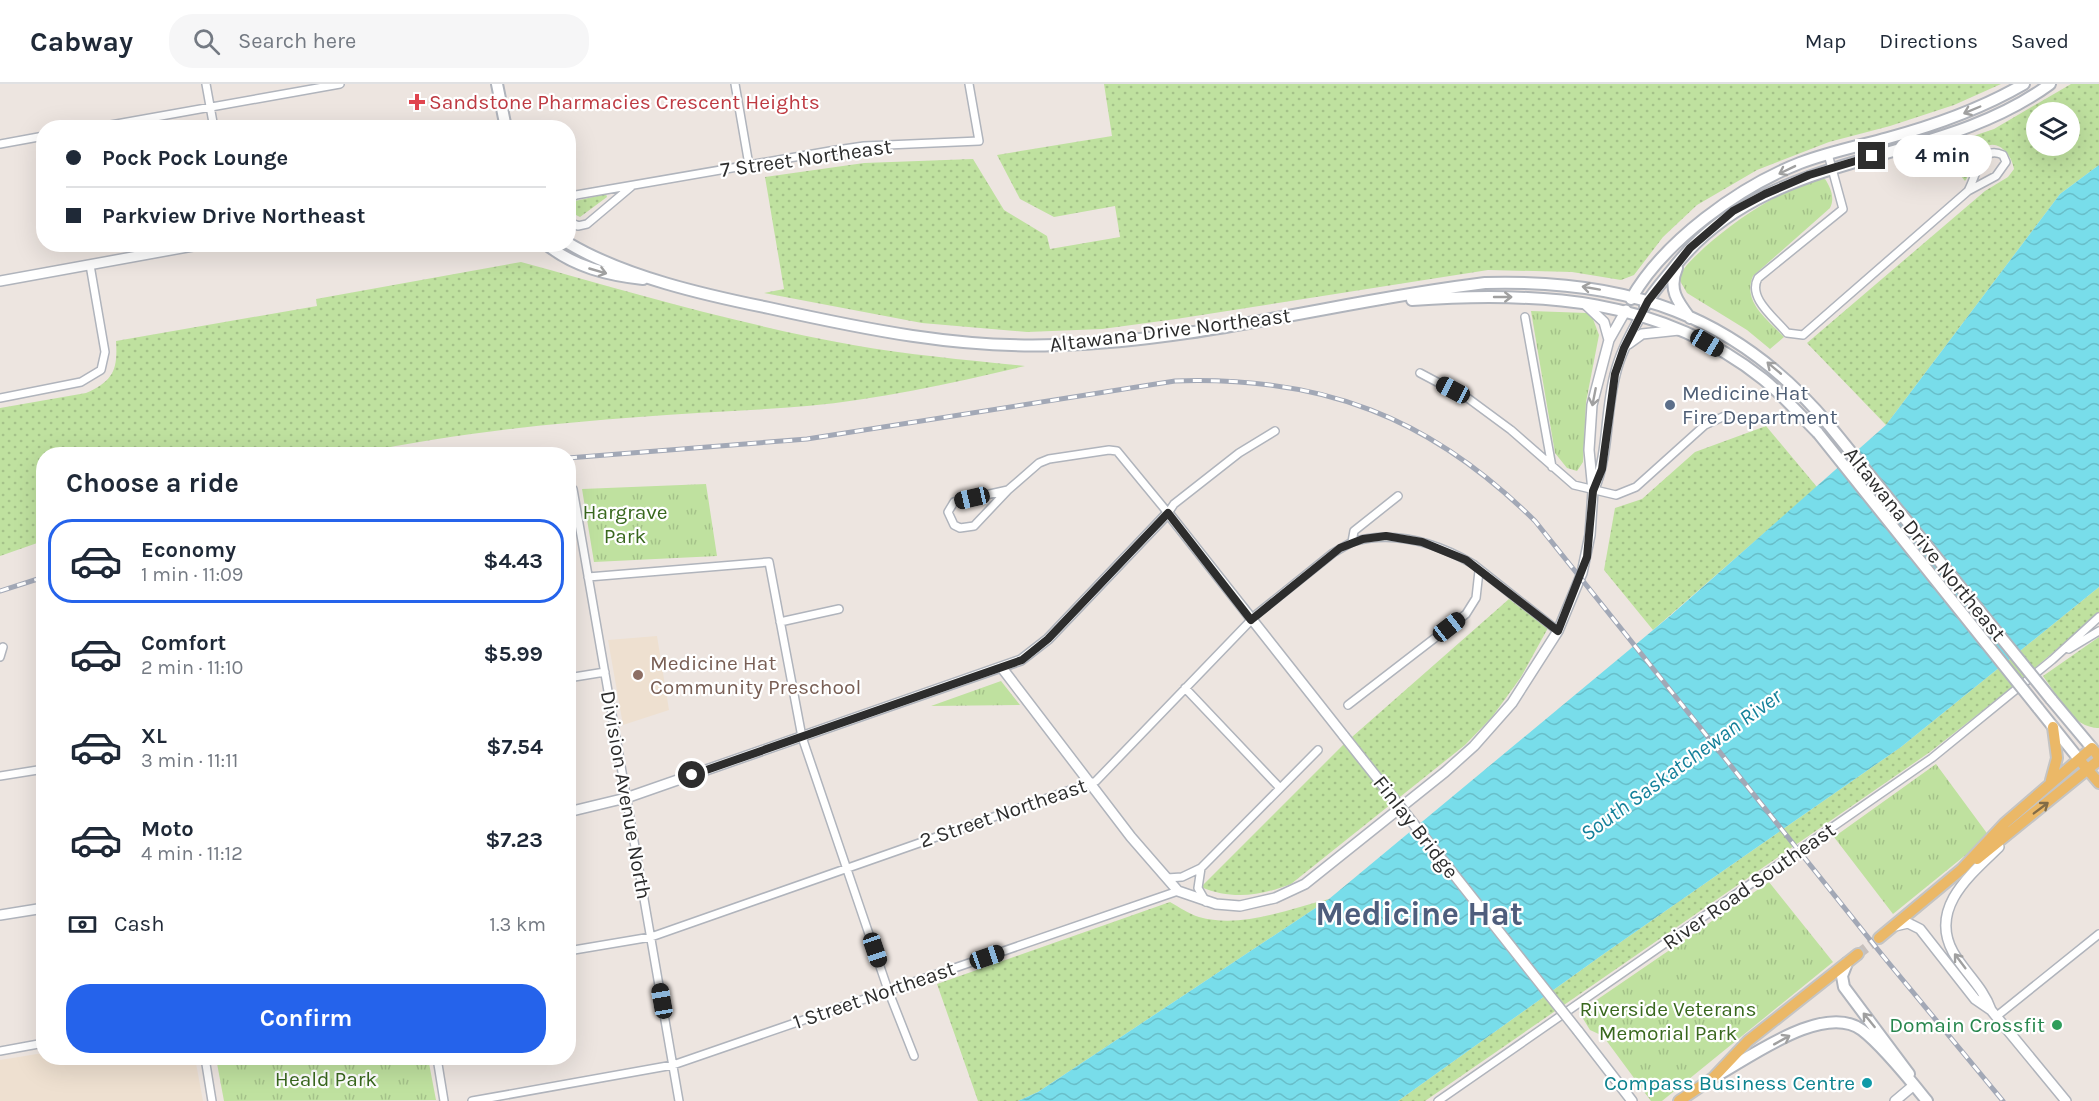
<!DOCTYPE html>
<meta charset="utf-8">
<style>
:root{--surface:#fff;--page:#f6f6f7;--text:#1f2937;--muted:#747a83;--line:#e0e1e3;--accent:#2563eb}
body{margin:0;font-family:Karla,sans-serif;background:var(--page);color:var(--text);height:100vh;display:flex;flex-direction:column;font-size:22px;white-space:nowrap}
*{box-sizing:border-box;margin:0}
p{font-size:20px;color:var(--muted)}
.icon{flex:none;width:33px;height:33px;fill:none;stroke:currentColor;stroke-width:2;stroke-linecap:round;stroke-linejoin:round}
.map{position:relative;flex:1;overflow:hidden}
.drawer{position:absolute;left:36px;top:363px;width:540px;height:618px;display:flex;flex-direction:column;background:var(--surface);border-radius:24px;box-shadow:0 6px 24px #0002}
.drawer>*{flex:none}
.hud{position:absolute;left:36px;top:36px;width:540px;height:132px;border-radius:24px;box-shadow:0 6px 24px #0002;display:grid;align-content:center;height:132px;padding:0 30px;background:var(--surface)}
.buttons{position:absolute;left:2026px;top:18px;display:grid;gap:12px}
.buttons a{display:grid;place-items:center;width:54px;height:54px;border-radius:50%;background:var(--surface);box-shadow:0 6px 24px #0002;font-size:30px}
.end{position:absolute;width:27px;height:27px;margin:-14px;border:8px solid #2d2d2d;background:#fff;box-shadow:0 0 0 3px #fff}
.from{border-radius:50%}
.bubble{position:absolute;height:42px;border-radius:21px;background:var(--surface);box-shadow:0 6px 24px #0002;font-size:20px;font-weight:700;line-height:42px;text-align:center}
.car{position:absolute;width:18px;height:36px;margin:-18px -9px;border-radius:8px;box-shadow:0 0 4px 2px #0007;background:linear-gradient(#222 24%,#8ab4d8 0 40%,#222 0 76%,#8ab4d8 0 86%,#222 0)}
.hud b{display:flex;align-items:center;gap:21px;height:57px;font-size:22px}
.hud b+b{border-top:2px solid var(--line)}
.hud i{width:15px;height:15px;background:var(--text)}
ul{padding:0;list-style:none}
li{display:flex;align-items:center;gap:18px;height:84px;margin:0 12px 9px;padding:0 18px;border:3px solid transparent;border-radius:24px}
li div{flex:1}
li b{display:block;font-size:22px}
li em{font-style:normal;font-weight:700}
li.selected{border-color:var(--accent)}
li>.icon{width:54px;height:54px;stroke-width:1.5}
h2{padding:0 30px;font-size:27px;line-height:72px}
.pay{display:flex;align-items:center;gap:15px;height:66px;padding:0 30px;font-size:22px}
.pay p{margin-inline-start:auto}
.primary-button{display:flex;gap:12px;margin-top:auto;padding:12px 30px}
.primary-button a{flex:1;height:69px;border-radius:24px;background:var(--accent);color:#fff;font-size:24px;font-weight:700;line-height:69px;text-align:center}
header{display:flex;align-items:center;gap:36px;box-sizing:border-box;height:84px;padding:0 30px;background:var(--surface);border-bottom:2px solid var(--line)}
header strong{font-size:28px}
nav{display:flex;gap:33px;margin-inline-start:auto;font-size:21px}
.search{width:420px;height:54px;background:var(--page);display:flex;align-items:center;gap:15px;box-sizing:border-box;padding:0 21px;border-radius:24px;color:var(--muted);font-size:22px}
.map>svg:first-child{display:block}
.education{fill:#eee0d0}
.grass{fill:url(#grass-dots);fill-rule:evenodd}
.park{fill:url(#park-tufts)}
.water{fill:url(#water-waves)}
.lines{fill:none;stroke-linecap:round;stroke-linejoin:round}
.primary-tunnel{stroke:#c7c0bc;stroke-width:10;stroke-dasharray:10 5;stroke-linecap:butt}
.minor-casing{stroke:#b0b4bc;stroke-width:10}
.tertiary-casing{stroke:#b0b4bc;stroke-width:12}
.secondary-casing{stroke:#b0b4bc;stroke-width:14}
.primary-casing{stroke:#c4c4c4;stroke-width:14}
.minor{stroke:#fff;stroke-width:7}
.tertiary{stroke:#fff;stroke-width:9}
.secondary{stroke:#fff;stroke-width:10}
.primary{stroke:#ebb867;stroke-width:10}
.rail-casing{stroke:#a2a8b6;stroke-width:5}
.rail{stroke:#fff;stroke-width:3;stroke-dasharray:9;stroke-linecap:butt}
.tertiary-bridge-casing{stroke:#b0b4bc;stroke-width:12;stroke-linecap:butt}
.secondary-bridge-casing{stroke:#b0b4bc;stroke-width:14;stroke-linecap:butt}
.tertiary-bridge{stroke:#fff;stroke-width:9}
.secondary-bridge{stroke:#fff;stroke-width:10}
.oneway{stroke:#a0a0a0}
.oneway2{stroke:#826c47}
.route{stroke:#2d2d2d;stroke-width:8}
.health-dot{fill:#e0444e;stroke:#fff;stroke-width:2}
.service-dot{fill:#5c6f8a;stroke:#fff;stroke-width:2}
.education-dot{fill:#8d6e63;stroke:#fff;stroke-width:2}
.leisure-dot{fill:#2e9e5b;stroke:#fff;stroke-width:2}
.culture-dot{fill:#0f9aa8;stroke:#fff;stroke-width:2}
.labels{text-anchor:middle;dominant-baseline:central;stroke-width:4.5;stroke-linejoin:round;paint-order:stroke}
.health-label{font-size:21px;fill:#be3a42;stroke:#fff;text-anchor:start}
.street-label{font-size:21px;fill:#2d2d2d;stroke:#fff}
.service-label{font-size:21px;fill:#4e5e75;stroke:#fff;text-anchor:start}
.park-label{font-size:21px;fill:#39681e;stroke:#fff}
.education-label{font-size:21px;fill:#785e54;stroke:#fff;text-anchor:start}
.leisure-label{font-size:21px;fill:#27864d;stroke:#fff;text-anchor:end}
.culture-label{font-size:21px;fill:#0d838f;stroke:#fff;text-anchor:end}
.water-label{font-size:22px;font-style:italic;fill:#14809a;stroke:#fff}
.town-label{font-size:33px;font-weight:bold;fill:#4e5d7c;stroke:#fff}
</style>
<header>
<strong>Cabway</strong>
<div class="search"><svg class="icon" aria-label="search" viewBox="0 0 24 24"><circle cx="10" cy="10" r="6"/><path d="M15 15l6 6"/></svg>Search here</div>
<nav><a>Map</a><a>Directions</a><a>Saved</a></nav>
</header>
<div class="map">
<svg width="2099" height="1017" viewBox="0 0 2099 1017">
<defs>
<pattern id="grass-dots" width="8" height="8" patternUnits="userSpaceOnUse" patternTransform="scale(1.5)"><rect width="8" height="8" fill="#bfe19f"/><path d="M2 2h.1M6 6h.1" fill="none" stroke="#a4c189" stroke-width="1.8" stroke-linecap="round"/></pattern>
<pattern id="park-tufts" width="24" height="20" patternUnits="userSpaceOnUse" patternTransform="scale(1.5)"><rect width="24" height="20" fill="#bfe19f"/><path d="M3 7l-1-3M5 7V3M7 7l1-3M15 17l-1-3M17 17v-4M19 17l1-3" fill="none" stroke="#a4c189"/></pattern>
<pattern id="water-waves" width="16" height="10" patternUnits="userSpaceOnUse" patternTransform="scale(1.5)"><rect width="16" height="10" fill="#78ddea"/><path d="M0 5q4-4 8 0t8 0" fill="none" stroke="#68bec9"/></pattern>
</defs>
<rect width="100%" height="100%" fill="#ede5e0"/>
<path class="education" d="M 657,552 L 669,626 L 623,641 L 608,556 Z
M 43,969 L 44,974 L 195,974 L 203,1017 L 0,1017 L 0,976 Z"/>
<path class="grass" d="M 1104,0 L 2001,0 L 1954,21 L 1890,42 L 1829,58 L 1757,86 L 1697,121 L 1663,153 L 1634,191 L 1621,196 L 1572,188 L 1488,186 L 1176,235 L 1102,245 L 1027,248 L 922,239 L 764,209 L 784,205 L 765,93 L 864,79 L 973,75 L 1004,126 L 1047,152 L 1050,165 L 1120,153 L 1115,122 L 1054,133 L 1020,115 L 997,71 L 1112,52 Z
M 2071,0 L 2099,0 L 2099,81 L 2060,110 L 1886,341 L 1807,259 L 1985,107 L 2008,93 L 2014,85 C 2011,66 1991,49 1977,71 C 1972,79 1971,89 1965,97 L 1938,64 L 1994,45 ZM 2037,28 L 2070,28 L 2070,62 L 2037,62 Z
M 606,110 L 607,113 L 580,133 L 572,129 L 570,124 L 575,117 Z
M 521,178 C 630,208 741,241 853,261 C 910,271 967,276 1025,282 C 953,299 881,315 807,322 C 751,327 695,328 639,333 C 544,340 449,350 356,370 L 44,370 L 43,457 L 0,472 L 0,324 L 86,309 C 113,297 118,286 116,257 L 317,222 L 316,215 Z
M 1766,342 L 1817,403 L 1653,546 L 1604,486 L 1615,424 L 1642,415 L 1695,368 Z
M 2099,503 L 2099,529 L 2014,602 L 1930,668 L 1425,1017 L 1398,1017 L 1605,869 L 1901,663 Z
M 1509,515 L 1548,544 L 1521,593 L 1492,633 L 1465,661 L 1291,800 C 1260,812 1232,816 1201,803 L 1344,660 Z
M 2099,553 L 2099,644 C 2072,644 2058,612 2043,592 Z
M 1329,815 L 1038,1008 L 1018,1017 L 978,1017 L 937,900 L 1170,818 C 1179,823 1189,830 1199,833 C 1241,845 1288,825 1329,815 Z"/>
<path class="park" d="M 1819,94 L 1825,95 C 1831,104 1835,115 1830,124 L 1753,192 C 1742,218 1767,235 1784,253 L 1770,265 L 1747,246 L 1687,209 L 1679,195 C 1683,182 1695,173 1705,163 C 1740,132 1775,110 1819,94 Z
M 1531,227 L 1587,229 L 1593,235 L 1599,251 L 1586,318 L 1583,378 L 1577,387 L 1567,384 L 1555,369 Z
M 706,400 L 717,472 L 594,478 L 582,405 Z
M 1001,597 L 1020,621 L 931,622 Z
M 1936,680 L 1989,752 L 1893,830 L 1834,753 Z
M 1769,798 L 1833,878 L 1662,1017 L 1651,1017 L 1603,952 L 1590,946 L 1579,928 Z
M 216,974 L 428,974 L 436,1016 L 224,1017 Z"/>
<path class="water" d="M 2099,81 L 2099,503 L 1901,663 L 1605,869 L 1398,1017 L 1018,1017 L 1038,1008 L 1329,815 L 1670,532 L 1886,341 L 2060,110 Z"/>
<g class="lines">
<path class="primary-tunnel" d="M 1858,870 L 1879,854"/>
<defs>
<path id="minor" d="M 206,0 L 214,44
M 735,0 L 749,81
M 94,44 L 340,0
M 0,60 L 44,52
M 1828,70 L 1843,125 L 1758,194 C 1747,214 1775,234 1787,249 L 1803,251 L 1968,107 L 1996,92 L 2006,78 L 2003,71 C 1980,60 1977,91 1968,107
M 568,115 L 576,111 L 830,67 L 864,62 L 979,57 L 969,0
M 568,137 L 578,142 L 587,140 L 632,102
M 1525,233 L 1552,383
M 1420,289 L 1469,315 L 1511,346 L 1574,401 L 1616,411 L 1636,403 L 1705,341 L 1729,330
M 0,314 L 81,298 L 101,286 L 105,268 L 90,181
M 573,405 L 679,1017
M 1008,406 L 974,442 L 960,444 L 954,441 L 948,428 L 954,418 L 1008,406 L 1039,379 L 1049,375 L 1109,366 L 1117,367 L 1168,429 L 1174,420 L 1239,369 L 1275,347
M 1352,458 C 1394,446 1435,458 1473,480 L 1558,547
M 588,493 L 769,478 L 802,653 L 888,906 L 914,972
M 780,538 L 839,525
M 2069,565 L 2099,547
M 0,573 L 3,563
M 568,594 L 605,588
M 1185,604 L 1279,703
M 1348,621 L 1466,530 L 1476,514 L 1479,487
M 0,692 L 44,685
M 1201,784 L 1198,804 L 1206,818
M 1167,794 L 1182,793 L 1201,784 L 1318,666
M 568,867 L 651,853 L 1096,697 L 1257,530 L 1333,469 L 1352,458 L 1354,447 L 1398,412
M 1997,932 L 2099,850
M 0,967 L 44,959
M 205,974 L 212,1017
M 437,974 L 444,1017
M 472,1017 L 673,981 L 1178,807
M 1438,1017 L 1932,674 L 2052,576 L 2099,533"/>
<path id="tertiary" d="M 0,197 L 204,160
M 1585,220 L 1604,238 L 1609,256
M 1628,260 L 1642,250 L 1679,246
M 1594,405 C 1609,369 1605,329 1615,291 C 1620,269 1631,250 1641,231
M 1002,584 L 1131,753 L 1178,807 L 1216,820 L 1240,822 L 1275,814 L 1305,800 L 1445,688 L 1474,662 L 1512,619 L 1558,547 L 1582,489 L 1590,451 L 1593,407 L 1589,366 L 1592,321 L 1609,256 L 1626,226
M 568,728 L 626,714 L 1021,576 L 1048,555 L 1168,429 L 1344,652
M 0,831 L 44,824
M 1895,842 L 1908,839 L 1920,845 L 1975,915 L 1991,926 L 2066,1017
M 1991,926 C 1983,903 1965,889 1953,868 C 1929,824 1970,791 1999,763
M 1578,947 L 1632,1017
M 1895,1017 L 1914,1001"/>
<path id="secondary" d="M 497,0 L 506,44
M 568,159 C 625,193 705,211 769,224 C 864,245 960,265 1057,261 C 1201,257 1343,216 1485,199 C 1627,195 1736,230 1829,341
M 546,160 C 574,183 608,191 643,195
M 1677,184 C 1668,205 1677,217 1690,234
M 1631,215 C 1664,157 1739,103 1800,79 C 1829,68 1859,62 1888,54 C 1936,41 1981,25 2024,0
M 1412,216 C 1538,207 1660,213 1763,295 C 1783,311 1800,331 1818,349
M 1645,222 C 1652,209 1663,197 1672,186 C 1766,62 1933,86 2050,0
M 2051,615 L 2092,664
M 2038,624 L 2078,674
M 1847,879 L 1842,892 L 1844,903 L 1909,990
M 1716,992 C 1751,973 1824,918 1862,946 C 1883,962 1910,996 1927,1017"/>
<path id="primary" d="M 2082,679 L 2099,699
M 2051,696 L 2057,674 L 2053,643
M 1977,775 L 2099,676
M 1879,854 L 1962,785 L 2005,739 L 2092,664 L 2099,673
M 1679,1017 L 1713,994 L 1748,957 L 1858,870"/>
</defs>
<use href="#minor" class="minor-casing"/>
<use href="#tertiary" class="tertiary-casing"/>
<use href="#secondary" class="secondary-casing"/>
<use href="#primary" class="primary-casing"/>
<use href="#minor" class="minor"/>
<use href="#tertiary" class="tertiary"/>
<use href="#secondary" class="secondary"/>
<use href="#primary" class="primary"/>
<defs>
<path id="rail" d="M 568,374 L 807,355 L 1175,297 C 1323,292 1430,333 1535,437 L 1883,872 L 2003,1017
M 0,507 L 44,493"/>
</defs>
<use href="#rail" class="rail-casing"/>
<use href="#rail" class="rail"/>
<defs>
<path id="tertiary-bridge" d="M 1344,652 L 1578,947"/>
<path id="secondary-bridge" d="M 1829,341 L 2051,615
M 1818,349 L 2038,624"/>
</defs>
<use href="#tertiary-bridge" class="tertiary-bridge-casing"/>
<use href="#secondary-bridge" class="secondary-bridge-casing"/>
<use href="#tertiary-bridge" class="tertiary-bridge"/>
<use href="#secondary-bridge" class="secondary-bridge"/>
</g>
<defs><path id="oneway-shaft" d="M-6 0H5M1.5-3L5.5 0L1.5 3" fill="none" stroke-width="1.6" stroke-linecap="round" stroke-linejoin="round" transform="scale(1.5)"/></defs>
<g class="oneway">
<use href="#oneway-shaft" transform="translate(1972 26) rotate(157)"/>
<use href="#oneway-shaft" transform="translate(1787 86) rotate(154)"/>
<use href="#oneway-shaft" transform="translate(598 187) rotate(16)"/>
<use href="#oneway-shaft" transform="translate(1591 204) rotate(-170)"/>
<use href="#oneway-shaft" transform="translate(1503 213)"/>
<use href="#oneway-shaft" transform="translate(1774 284) rotate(-140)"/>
<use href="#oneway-shaft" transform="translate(1594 313) rotate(101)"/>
<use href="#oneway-shaft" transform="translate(1960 877) rotate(-127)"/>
<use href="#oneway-shaft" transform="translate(1869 936) rotate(-129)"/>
<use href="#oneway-shaft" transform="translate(1782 956) rotate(-29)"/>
</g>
<use class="oneway2" href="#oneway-shaft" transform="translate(2041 724) rotate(-37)"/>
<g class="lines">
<path class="route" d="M 692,691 L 1022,576 L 1048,555 L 1168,429 L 1251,536 L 1340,464 L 1363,455 L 1386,452 L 1422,458 L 1466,476 L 1558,547 L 1587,473 L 1593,407 L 1602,385 L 1615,290 L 1624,264 L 1648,217 L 1690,164 L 1733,127 L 1765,110 L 1809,91 L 1872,72"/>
</g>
<path class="health-dot" d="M414 9h6v6h6v6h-6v6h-6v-6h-6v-6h6z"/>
<circle class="service-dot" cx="1670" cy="321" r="6"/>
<circle class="education-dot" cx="638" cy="591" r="6"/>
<circle class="leisure-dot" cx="2057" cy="941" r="6"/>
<circle class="culture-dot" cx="1867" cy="999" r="6"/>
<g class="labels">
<g class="health-label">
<text x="429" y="18">Sandstone Pharmacies Crescent Heights</text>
</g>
<g class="street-label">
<text transform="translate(806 74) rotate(-8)">7 Street Northeast</text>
<text transform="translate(1170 246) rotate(-7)">Altawana Drive Northeast</text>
<text transform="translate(1925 460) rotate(51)">Altawana Drive Northeast</text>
<text transform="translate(626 711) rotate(80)">Division Avenue North</text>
<text transform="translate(1003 729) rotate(-19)">2 Street Northeast</text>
<text transform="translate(1416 743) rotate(52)">Finlay Bridge</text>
<text transform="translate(1749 802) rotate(-35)">River Road Southeast</text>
<text transform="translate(874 911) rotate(-19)">1 Street Northeast</text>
</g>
<g class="service-label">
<text x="1682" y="309">Medicine Hat<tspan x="1682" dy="24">Fire Department</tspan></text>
</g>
<g class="park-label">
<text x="625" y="428">Hargrave<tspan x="625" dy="24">Park</tspan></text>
<text x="1668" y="925">Riverside Veterans<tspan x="1668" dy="24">Memorial Park</tspan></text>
<text x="326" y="995">Heald Park</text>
</g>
<g class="education-label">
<text x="650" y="579">Medicine Hat<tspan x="650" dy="24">Community Preschool</tspan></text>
</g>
<g class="leisure-label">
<text x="2045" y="941">Domain Crossfit</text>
</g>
<g class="culture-label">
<text x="1855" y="999">Compass Business Centre</text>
</g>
<g class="water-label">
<text transform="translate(1681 681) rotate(-36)">South Saskatchewan River</text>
</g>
<g class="town-label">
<text x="1419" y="830">Medicine Hat</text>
</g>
</g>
</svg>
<div class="buttons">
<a><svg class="icon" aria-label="layers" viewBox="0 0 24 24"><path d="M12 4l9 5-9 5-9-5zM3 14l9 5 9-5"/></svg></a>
</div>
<i class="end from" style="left:692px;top:691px"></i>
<i class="end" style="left:1872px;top:72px"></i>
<div class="bubble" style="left:1893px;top:51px;width:99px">4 min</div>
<i class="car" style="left:1707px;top:259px;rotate:121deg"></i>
<i class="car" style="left:1453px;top:306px;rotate:298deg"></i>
<i class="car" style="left:972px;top:414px;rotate:257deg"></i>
<i class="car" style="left:1449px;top:543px;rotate:52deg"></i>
<i class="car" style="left:875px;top:866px;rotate:161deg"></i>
<i class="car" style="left:987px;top:873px;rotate:71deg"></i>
<i class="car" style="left:662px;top:917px;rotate:350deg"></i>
<div class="hud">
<b><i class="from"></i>Pock Pock Lounge</b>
<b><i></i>Parkview Drive Northeast</b>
</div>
<section class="drawer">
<h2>Choose a ride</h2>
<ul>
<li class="selected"><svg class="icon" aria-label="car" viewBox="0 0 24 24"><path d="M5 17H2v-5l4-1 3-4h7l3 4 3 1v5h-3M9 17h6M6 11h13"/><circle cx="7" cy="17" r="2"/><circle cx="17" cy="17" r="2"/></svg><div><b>Economy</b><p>1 min · 11:09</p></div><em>$4.43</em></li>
<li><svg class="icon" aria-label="car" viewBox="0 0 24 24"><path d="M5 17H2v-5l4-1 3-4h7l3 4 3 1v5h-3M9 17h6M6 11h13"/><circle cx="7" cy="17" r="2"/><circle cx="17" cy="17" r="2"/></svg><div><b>Comfort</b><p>2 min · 11:10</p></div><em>$5.99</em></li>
<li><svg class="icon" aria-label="car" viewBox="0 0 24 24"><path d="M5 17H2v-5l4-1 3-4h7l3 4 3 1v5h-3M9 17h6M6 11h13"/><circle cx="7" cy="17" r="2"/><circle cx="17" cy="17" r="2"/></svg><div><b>XL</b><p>3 min · 11:11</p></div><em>$7.54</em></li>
<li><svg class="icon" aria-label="car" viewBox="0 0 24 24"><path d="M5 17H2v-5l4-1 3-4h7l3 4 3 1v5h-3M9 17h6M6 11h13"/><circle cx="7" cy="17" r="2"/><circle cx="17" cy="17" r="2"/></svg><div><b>Moto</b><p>4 min · 11:12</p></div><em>$7.23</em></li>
</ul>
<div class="pay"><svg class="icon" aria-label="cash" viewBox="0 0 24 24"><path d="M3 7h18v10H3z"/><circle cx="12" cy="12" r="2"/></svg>Cash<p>1.3 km</p></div>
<div class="primary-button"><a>Confirm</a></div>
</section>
</div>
